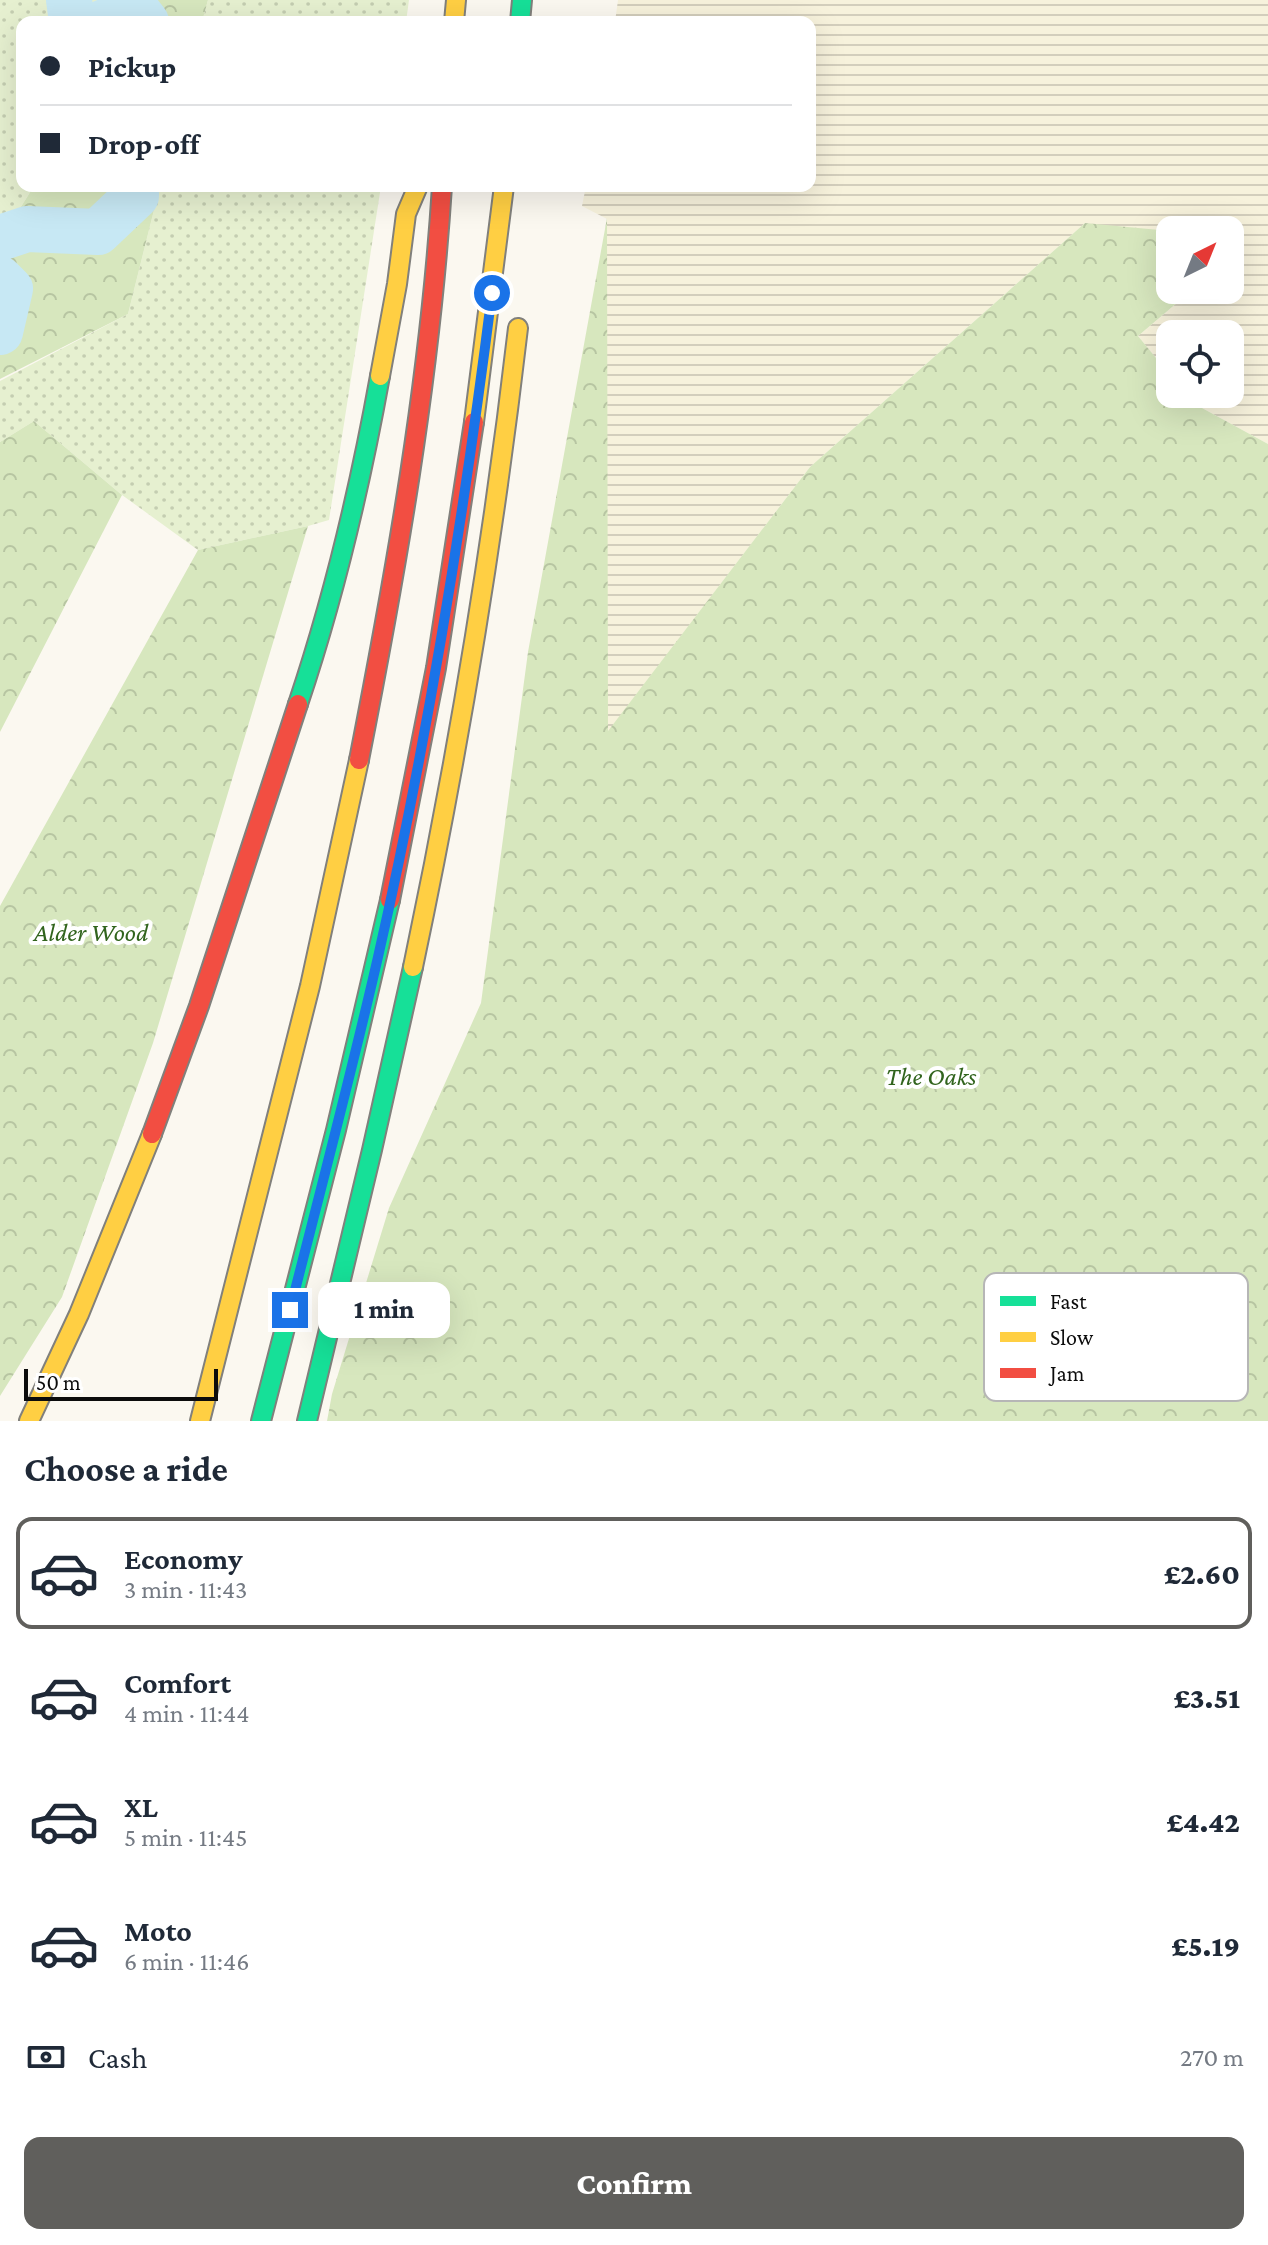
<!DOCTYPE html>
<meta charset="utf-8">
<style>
:root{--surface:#fff;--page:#f2f2f3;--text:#1f2937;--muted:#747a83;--line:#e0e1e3;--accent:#605f5c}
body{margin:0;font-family:"Crimson Pro",serif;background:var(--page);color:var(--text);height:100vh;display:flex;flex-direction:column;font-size:30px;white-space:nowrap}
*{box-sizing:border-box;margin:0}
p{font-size:26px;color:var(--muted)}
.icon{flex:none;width:44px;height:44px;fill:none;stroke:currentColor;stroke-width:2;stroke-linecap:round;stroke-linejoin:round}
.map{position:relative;height:1421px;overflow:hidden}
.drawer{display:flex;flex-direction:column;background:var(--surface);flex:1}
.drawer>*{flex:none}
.hud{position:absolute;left:16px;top:16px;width:800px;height:176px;border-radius:16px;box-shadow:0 8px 32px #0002;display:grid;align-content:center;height:176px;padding:0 24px;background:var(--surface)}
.needle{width:52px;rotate:43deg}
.controls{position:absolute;left:1156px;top:216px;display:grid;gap:16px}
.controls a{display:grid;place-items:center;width:88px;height:88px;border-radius:16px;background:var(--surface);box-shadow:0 8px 32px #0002;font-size:40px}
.scale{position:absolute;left:24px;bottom:20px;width:194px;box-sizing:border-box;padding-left:8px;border:4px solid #0c0c0c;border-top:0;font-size:22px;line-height:28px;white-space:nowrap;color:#0c0c0c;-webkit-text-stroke:6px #fff;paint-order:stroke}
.end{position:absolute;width:36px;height:36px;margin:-18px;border:10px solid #1a73e8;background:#fff;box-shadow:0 0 0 4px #fff}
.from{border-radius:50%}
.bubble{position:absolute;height:56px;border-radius:16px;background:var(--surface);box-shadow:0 8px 32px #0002;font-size:26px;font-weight:800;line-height:56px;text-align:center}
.hud b{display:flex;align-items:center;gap:28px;height:76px;font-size:30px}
.hud b+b{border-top:2px solid var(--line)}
.hud i{width:20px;height:20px;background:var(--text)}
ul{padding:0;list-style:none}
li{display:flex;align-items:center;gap:24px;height:112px;margin:0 16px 12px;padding:0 8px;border:4px solid transparent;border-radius:16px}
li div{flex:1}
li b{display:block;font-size:30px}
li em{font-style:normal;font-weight:800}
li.active{border-color:var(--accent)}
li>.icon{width:72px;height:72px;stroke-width:1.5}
h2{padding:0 24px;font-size:36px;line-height:96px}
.pay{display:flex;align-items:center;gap:20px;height:88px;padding:0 24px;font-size:30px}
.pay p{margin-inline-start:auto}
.cta{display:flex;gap:16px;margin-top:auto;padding:16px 24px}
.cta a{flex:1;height:92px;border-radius:16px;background:var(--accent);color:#fff;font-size:32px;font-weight:800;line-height:92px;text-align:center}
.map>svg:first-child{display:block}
.farmland{fill:url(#farmland-rules)}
.green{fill:url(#green-dots)}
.forest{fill:url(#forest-crowns)}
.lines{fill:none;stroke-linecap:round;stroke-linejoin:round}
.river{stroke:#c7e8f4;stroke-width:46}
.fast-casing{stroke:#81807c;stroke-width:22}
.slow-casing{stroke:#81807c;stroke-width:22}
.jam-casing{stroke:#81807c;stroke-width:22}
.fast{stroke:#16e098;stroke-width:18}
.slow{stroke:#ffcf43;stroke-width:18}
.jam{stroke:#f24e42;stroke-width:18}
.route{stroke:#1a73e8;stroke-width:10}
.labels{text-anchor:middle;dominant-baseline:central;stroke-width:8;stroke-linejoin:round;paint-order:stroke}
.park-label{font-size:26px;font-style:italic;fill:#31641d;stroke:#fff}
.key{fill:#fff;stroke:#b6b6b6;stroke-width:2}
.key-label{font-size:22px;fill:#0c0c0c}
</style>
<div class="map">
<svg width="1268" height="1421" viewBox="0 0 1268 1421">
<defs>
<pattern id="farmland-rules" width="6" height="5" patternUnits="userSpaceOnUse" patternTransform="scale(2)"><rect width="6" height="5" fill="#f7f2dc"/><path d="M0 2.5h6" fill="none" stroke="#d3cebc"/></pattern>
<pattern id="green-dots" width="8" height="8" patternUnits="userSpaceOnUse" patternTransform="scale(2)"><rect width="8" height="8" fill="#e6f0d0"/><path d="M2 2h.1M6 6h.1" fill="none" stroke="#c4cdb1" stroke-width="1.8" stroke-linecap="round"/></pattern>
<pattern id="forest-crowns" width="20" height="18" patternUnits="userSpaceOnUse" patternTransform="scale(2)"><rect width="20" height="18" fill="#d7e7be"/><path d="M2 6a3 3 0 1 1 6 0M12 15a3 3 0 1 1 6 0" fill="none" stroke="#b7c5a2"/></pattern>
</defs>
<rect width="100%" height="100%" fill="#fbf8f0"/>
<path class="farmland" d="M 618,0 L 1268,0 L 1268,444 L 1191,402 L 1185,394 L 1230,394 L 1230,334 L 1170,334 L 1170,375 L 1138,336 L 1192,290 L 1230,290 L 1230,230 L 1170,230 L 1170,238 L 1085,223 L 810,467 L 607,733 L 607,219 L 582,206 L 586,186 L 810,186 L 810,22 L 615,22 Z"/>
<path class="green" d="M 0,0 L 102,0 L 102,22 L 22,22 L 22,186 L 34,186 L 0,240 Z
M 208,0 L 409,0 L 406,22 L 202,22 Z
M 160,186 L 381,186 L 329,520 L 308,526 L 198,550 L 122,495 L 34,421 L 0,442 L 0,381 L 128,314 Z"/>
<path class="forest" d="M 102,0 L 208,0 L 202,22 L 102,22 Z
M 34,186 L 160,186 L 128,314 L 0,379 L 0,240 Z
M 607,218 L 608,731 L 810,467 L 1085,223 L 1170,231 L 1170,290 L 1192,290 L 1138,336 L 1170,375 L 1170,394 L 1185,394 L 1191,402 L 1268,444 L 1268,1421 L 327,1421 L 332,1394 L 389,1208 L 481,1003 L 528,652 Z
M 34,421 L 122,495 L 0,732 L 0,442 Z
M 308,526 L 153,1043 L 62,1297 L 0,1396 L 0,906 L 198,550 Z"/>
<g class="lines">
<path class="river" d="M 69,0 L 72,22
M 104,22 L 138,12 L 146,22
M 0,238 L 27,229 L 98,232 L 136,196 L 136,186
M 0,279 L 10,289 L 0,332"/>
<defs>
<path id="fast" d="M 520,22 L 522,0
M 298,704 C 334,597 360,487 380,376
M 261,1421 L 336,1130 L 390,900
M 307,1421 L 372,1150 L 413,967"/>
<path id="slow" d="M 454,22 L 456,0
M 380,376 L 397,284 L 406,214 L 418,186
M 474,422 L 504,186
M 413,967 C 458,754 493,544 518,328
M 29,1421 L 79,1314 L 152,1134
M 200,1421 L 310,986 L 359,760"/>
<path id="jam" d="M 359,760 C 396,571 430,379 442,186
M 390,900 L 436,668 L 474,422
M 152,1134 L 199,1006 L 298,704"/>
</defs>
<use href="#fast" class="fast-casing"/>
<use href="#slow" class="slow-casing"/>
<use href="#jam" class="jam-casing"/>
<use href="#fast" class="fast"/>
<use href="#slow" class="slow"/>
<use href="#jam" class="jam"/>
</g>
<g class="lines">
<path class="route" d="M 290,1310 C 320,1192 351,1075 378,957 C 428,738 464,516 492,293"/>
</g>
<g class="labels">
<g class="park-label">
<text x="91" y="932">Alder Wood</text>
<text x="931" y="1076">The Oaks</text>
</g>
</g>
<rect x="984" y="1273" width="264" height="128" rx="12" class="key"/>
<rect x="1000" y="1296" width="36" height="10" fill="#16e098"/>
<rect x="1000" y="1332" width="36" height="10" fill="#ffcf43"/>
<rect x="1000" y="1368" width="36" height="10" fill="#f24e42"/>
<g class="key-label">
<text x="1050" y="1309">Fast</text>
<text x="1050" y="1345">Slow</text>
<text x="1050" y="1381">Jam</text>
</g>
</svg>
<div class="controls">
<a><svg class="needle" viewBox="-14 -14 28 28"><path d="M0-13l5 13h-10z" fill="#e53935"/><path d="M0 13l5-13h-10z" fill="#747a83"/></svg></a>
<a><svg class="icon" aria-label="locate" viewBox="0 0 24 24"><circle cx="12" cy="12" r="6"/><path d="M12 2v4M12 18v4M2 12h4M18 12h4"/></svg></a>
</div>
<div class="scale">50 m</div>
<i class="end from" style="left:492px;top:293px"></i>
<i class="end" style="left:290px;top:1310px"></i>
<div class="bubble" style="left:318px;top:1282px;width:132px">1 min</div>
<div class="hud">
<b><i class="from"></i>Pickup</b>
<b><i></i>Drop-off</b>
</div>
</div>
<section class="drawer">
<h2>Choose a ride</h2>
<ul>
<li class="active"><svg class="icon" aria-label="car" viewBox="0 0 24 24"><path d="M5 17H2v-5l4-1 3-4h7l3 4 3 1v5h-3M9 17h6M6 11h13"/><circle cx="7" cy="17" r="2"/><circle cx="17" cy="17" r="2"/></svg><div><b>Economy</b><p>3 min · 11:43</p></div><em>£2.60</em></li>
<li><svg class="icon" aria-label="car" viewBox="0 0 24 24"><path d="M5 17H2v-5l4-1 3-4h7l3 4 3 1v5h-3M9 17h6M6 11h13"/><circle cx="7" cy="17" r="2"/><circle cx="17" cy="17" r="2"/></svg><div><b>Comfort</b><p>4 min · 11:44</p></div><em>£3.51</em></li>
<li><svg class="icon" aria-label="car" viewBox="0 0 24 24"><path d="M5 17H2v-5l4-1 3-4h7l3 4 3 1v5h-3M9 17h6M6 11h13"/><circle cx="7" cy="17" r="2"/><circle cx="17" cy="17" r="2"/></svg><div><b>XL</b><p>5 min · 11:45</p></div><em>£4.42</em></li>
<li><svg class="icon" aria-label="car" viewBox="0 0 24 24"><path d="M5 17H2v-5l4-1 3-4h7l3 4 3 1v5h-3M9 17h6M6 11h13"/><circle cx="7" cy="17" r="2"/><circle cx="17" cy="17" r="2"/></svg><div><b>Moto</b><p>6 min · 11:46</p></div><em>£5.19</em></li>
</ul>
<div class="pay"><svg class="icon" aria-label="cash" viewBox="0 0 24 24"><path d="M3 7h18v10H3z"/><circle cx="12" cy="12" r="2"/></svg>Cash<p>270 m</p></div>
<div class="cta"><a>Confirm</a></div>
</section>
